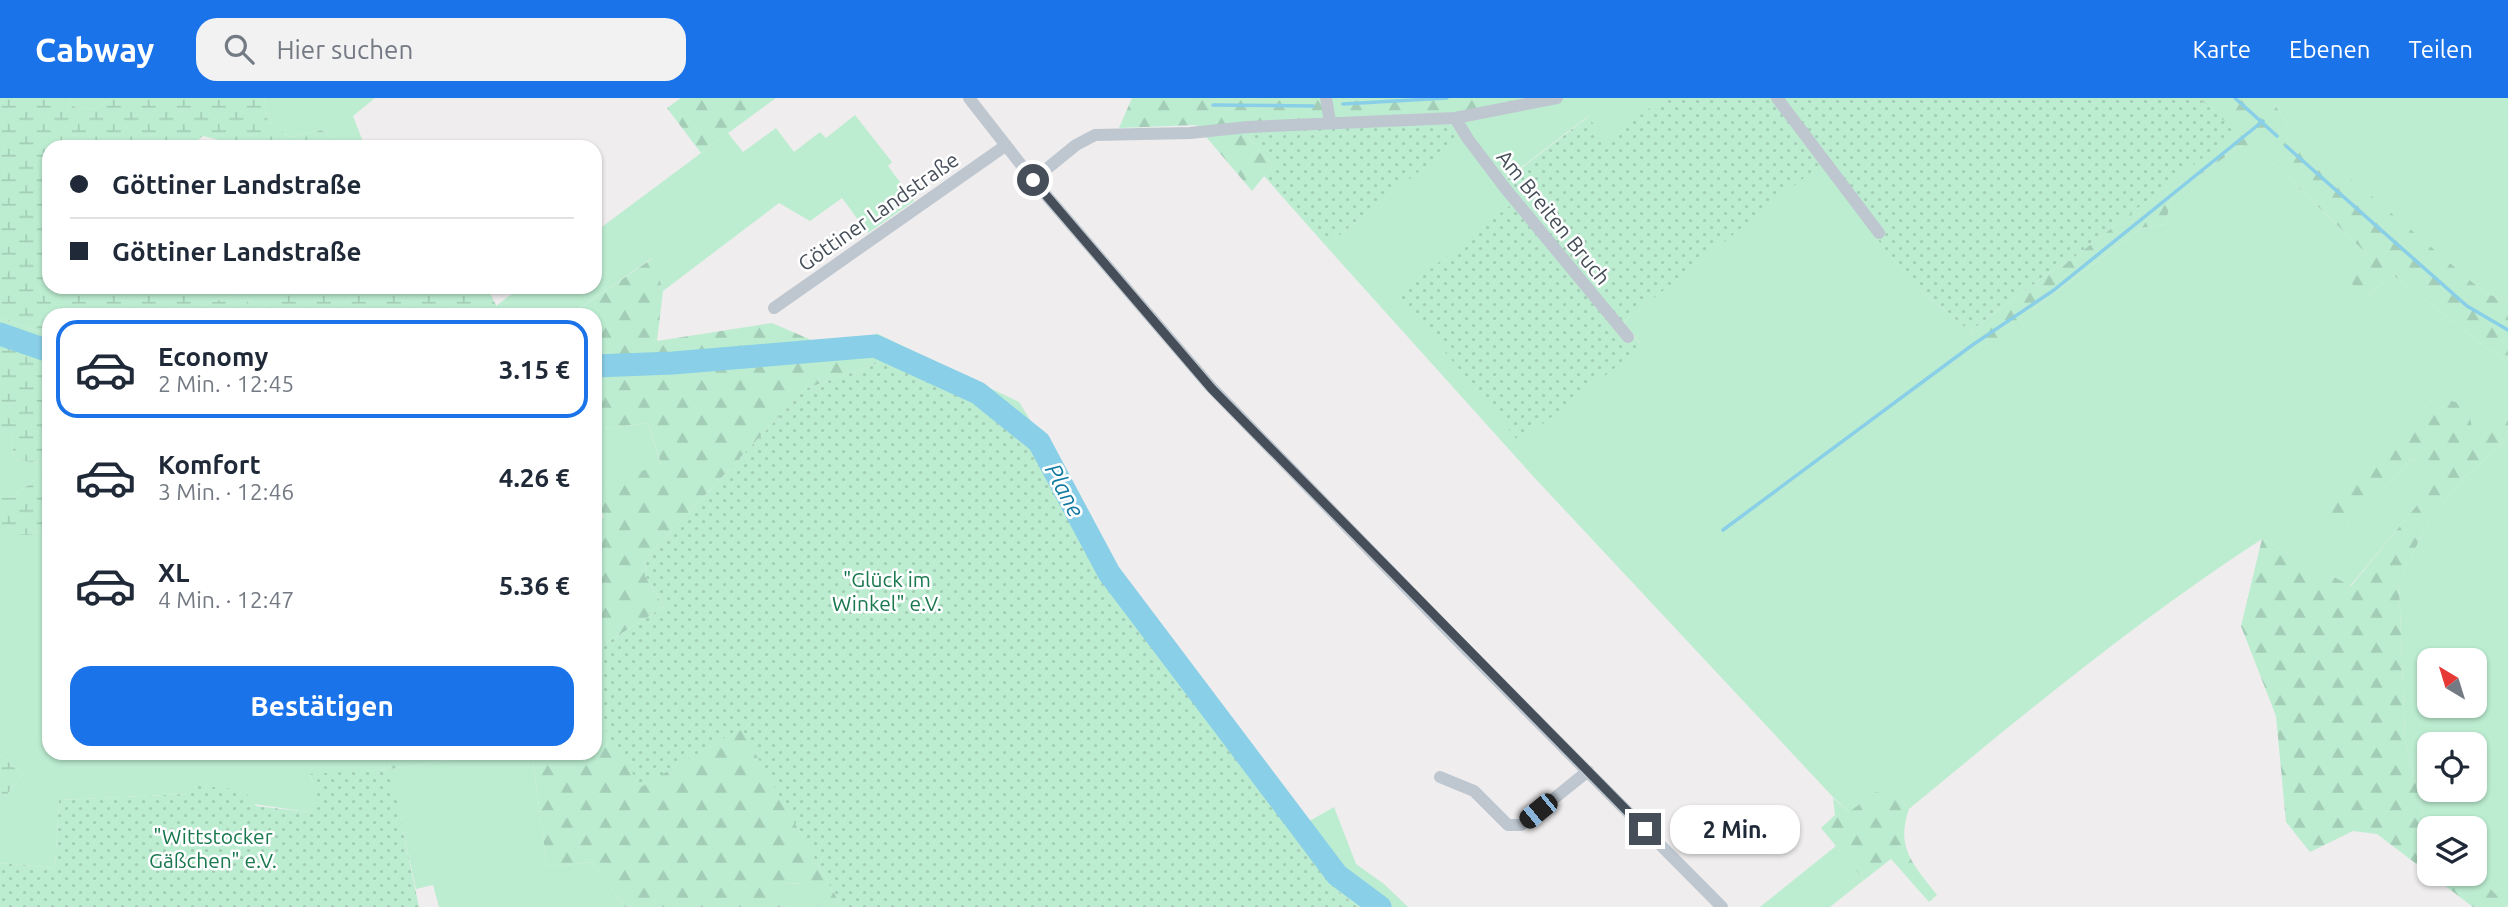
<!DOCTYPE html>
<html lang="de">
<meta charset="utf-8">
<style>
:root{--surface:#fff;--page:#f2f2f3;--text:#1f2937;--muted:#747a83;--line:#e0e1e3;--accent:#1a73e8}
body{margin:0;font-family:Ubuntu,sans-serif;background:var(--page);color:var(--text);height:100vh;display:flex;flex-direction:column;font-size:26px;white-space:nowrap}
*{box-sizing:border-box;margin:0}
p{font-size:23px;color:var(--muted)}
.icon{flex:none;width:38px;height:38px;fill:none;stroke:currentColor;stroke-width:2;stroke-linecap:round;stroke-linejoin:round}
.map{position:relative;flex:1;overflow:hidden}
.drawer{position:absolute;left:42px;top:210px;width:560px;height:452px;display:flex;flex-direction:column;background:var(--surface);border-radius:21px;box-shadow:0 2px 5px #0004}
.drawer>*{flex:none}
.hud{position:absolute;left:42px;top:42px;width:560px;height:154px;border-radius:21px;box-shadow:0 2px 5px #0004;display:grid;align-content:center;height:154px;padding:0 28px;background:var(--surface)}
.needle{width:46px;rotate:322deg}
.buttons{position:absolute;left:2417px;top:550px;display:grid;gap:14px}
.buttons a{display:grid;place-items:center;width:70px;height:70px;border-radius:14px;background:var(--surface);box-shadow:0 2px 5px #0004;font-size:35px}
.end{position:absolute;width:32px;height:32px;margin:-16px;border:9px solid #464f59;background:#fff;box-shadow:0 0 0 4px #fff}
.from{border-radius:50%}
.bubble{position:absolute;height:49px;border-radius:21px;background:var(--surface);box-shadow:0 2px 5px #0004;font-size:23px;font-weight:700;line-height:49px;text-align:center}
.car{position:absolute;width:21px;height:42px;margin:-21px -10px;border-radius:9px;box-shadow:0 0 5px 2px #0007;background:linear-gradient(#222 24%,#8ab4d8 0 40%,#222 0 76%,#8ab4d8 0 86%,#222 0)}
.hud b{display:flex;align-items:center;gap:24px;height:66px;font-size:26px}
.hud b+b{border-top:2px solid var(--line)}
.hud i{width:18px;height:18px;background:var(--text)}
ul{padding:12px 0 0;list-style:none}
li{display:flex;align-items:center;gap:21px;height:98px;margin:0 14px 10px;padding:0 14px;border:4px solid transparent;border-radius:21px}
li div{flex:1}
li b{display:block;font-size:26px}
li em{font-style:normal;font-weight:700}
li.on{border-color:var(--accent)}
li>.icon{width:63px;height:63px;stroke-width:1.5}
.button{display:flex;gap:14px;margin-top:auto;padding:14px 28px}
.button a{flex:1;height:80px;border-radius:21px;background:var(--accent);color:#fff;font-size:28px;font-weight:700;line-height:80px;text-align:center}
header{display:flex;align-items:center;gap:42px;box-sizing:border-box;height:98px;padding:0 35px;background:var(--accent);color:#fff}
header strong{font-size:33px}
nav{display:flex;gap:38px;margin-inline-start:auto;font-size:24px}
.search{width:490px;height:63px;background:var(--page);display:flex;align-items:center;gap:18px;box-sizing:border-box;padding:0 24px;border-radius:21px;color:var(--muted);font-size:26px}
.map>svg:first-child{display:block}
.grass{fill:#bcedd1;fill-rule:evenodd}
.forest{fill:url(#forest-firs)}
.wetland{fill:url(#wetland-marsh)}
.park{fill:url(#park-dots)}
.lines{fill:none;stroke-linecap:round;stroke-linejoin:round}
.stream{stroke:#8acfe8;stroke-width:3.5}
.river{stroke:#8acfe8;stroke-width:23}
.minor{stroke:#bec6cf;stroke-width:12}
.route{stroke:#464f59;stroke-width:9}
.labels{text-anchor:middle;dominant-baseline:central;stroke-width:5;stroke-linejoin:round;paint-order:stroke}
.street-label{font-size:21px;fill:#464f59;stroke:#fff}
.park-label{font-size:21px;fill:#19784e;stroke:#fff}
.water-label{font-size:23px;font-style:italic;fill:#117aa1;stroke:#fff}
</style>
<header>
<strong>Cabway</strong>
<div class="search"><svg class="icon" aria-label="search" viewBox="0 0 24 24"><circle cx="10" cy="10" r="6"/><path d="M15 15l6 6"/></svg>Hier suchen</div>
<nav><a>Karte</a><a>Ebenen</a><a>Teilen</a></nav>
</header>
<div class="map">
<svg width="2508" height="809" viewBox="0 0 2508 809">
<defs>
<pattern id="forest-firs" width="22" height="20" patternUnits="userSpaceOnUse" patternTransform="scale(1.75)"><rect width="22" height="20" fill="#bcedd1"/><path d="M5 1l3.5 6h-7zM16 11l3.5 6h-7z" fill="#a3cdb6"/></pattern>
<pattern id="wetland-marsh" width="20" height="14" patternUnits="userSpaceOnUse" patternTransform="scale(1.75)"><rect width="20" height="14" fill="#bcedd1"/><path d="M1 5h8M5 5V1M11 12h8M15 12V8" fill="none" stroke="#a3cdb6"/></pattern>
<pattern id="park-dots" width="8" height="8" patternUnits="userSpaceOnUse" patternTransform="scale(1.75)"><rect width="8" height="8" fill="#bcedd1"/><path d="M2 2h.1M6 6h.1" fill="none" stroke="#a3cdb6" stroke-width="1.8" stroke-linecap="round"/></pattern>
</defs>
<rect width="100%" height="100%" fill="#efeded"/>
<path class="grass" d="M 69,0 L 112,0 L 93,12 L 74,9 Z
M 264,0 L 375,0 L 353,18 L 365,49 L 351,49 L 321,32 L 290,39 L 268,23 Z
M 1528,0 L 1663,0 L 1607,44 L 1587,19 L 1498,87 L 1642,248 L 1624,224 L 1820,66 L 1911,185 L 1970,233 L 1978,246 L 2025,232 L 2020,221 L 2141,130 L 2165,126 L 2173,96 L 2242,47 L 2288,26 L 2270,0 L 2508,0 L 2508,204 L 2485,195 L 2294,33 L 2271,63 L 2368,157 L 2365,199 L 2393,177 L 2487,250 L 2508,262 L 2508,321 L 2474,343 L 2434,299 L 2325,408 L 2346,426 L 2413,360 L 2442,378 L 2350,488 L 2262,441 C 2137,522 2024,616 1909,711 L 1901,701 L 1849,714 L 1833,699 L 1532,377 L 1326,148 L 1460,40 L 1449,24 Z
M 855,17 L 892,64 L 888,68 L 914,103 L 868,135 L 842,100 L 810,123 L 779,105 L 663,193 L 652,160 L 570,217 L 501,217 L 496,208 L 521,189 L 595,189 L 595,134 L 728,35 L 743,54 L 776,30 L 794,54 L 820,34 L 826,40 Z
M 212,189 L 281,189 L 256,217 L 250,217 L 247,193 L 200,208 L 195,200 Z
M 0,220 L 49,237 L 49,252 L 0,234 Z
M 876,235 L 1019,304 L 1056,364 L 1094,434 L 1122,479 L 1204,596 L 1306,725 L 1334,709 L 1356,766 L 1384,786 L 1408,809 L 1359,809 L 1342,797 L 1194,604 L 1090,461 L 1047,372 L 975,305 L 885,263 L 870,246 Z
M 648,325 L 661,367 L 595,390 L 595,332 Z
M 0,331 L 11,332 L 14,362 L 49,366 L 49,371 L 11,400 L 0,400 Z
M 2508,341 L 2508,808 L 2500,803 L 2475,775 L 2474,730 L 2433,730 L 2424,720 L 2405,642 L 2399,484 L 2429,422 L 2462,382 ZM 2429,562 L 2474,562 L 2474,607 L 2429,607 ZM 2429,646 L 2474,646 L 2474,691 L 2429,691 Z
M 49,428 L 49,654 L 388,654 L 390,671 L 497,655 L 532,655 L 547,769 L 591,764 L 625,809 L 439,809 L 433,787 L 416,791 L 389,671 L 310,677 L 319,700 L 308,714 L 186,696 L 59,702 L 55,770 L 0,765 L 0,699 L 5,699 L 22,677 L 0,656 L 0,437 L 32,437 Z
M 1836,748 L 1864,782 L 1830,809 L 1760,809 Z
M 806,785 L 818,809 L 791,809 L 781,786 Z"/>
<path class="forest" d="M 681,0 L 776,0 L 701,55 L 667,10 Z
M 1132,0 L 1528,0 L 1454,16 L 1243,34 L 1273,67 L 1252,93 L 1196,27 L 1119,30 Z
M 2199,0 L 2270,0 L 2288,26 L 2265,56 L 2242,47 L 2173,96 L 2165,126 L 2141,130 L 2020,221 L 2025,232 L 2016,247 L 1978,247 L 1970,233 L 2057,169 L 2064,167 L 2235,34 Z
M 2294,32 L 2485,195 L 2508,204 L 2508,262 L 2487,250 L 2393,177 L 2365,199 L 2346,180 L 2368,157 L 2271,63 Z
M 653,160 L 663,193 L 657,243 L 772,225 L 823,247 L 870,246 L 885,263 L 805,291 L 646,460 L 645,478 L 664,509 L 595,552 L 595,423 L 604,419 L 595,399 L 595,390 L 661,366 L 648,325 L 595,332 L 595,217 L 570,217 Z
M 2434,299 L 2468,307 L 2474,342 L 2508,321 L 2508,341 L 2462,382 L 2429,422 L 2399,484 L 2405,642 L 2424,720 L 2433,730 L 2429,730 L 2429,775 L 2475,775 L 2508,809 L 2473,809 L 2377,736 L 2353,733 L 2310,754 L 2286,724 L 2276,618 L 2241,528 L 2262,441 L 2351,488 L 2441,378 L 2413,360 L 2345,427 L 2324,408 Z
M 595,615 L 642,688 L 741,629 L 842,809 L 818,809 L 805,785 L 782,786 L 791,809 L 625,809 L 591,764 L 547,769 L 532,655 L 595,654 Z
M 388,655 L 388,654 L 498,655 L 390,671 Z
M 1876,694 L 1901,701 L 1909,711 C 1895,750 1914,767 1937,797 L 1929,804 L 1891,761 L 1864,782 L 1821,730 L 1835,717 L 1833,700 L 1849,714 Z"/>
<path class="wetland" d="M 0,0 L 69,0 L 74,9 L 93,12 L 112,0 L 264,0 L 268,23 L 290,39 L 321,32 L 351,49 L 231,49 L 227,44 L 203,38 L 189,49 L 49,49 L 49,189 L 212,189 L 196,200 L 200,208 L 247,193 L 250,217 L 49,217 L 49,237 L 0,220 Z
M 281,189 L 487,189 L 501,217 L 256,217 Z
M 0,238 L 49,255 L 49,366 L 14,362 L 11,333 L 0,331 Z
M 49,371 L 49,428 L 32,437 L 0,437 L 0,400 L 11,400 Z
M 0,656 L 22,677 L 5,699 L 0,699 Z"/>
<path class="park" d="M 1663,0 L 2199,0 L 2236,34 L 2064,167 L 2057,169 L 1970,233 L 1911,185 L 1820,67 L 1624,224 L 1642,249 L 1519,344 L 1398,197 L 1512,106 L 1498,88 L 1588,19 L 1607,43 Z
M 1449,24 L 1461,40 L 1326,148 L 1264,78 L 1273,67 L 1243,34 Z
M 885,263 L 975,305 L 1033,352 L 1047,372 L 1090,461 L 1194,604 L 1342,797 L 1359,809 L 842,809 L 741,630 L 641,689 L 595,615 L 595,552 L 664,509 L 645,478 L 646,460 L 805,291 Z
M 390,671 L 419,809 L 0,809 L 0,765 L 55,770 L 59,702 L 186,696 L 194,687 L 244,692 L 256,708 L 308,714 L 318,700 L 310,676 Z"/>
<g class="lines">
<path class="stream" d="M 2235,0 L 2277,38
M 1343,6 L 1447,0
M 1213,7 L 1313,8
M 2286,48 L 2467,208 L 2508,232
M 1723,432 L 1971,248 L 2054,192 L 2263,23"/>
<path class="river" d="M 0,236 L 49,253
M 595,268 L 673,265 L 875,248 L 978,295 L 1039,344 L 1109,475 L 1337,777 L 1380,809"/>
<path class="minor" d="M 969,0 L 1033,82 L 1210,288 L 1454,539 L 1722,809
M 1326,0 L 1330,24
M 1777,0 L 1879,135
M 1455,20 L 1468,41 L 1505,90 L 1628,239
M 1033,82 L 1076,47 L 1095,37 L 1190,35 L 1248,29 L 1455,20 L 1557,0
M 774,210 L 1005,48
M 1440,679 L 1474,693 L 1508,727 L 1521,727 L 1588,673"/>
</g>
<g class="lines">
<path class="route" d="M 1033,82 L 1212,291 L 1645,731"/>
</g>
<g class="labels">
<g class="street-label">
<text transform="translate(878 113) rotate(-35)">Göttiner Landstraße</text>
<text transform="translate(1554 119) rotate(51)">Am Breiten Bruch</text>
</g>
<g class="park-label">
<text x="887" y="481">"Glück im<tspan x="887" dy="24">Winkel" e.V.</tspan></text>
<text x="213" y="738">"Wittstocker<tspan x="213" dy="24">Gäßchen" e.V.</tspan></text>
</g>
<g class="water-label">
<text transform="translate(1065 392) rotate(62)">Plane</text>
</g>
</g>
</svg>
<div class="buttons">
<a><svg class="needle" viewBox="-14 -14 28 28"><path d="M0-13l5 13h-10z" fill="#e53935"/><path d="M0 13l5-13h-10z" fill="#747a83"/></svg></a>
<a><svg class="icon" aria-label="locate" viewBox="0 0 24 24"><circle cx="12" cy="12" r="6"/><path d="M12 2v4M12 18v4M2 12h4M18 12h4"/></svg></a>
<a><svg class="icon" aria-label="layers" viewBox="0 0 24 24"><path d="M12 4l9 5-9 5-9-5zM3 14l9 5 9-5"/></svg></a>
</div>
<i class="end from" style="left:1033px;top:82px"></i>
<i class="end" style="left:1645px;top:731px"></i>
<div class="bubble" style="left:1670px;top:707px;width:130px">2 Min.</div>
<i class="car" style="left:1538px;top:713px;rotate:231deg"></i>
<div class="hud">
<b><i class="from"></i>Göttiner Landstraße</b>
<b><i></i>Göttiner Landstraße</b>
</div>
<section class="drawer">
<ul>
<li class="on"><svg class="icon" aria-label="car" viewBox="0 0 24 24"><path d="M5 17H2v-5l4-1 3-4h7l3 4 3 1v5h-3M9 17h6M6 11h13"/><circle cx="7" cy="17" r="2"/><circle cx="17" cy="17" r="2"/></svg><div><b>Economy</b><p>2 Min. · 12:45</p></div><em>3.15 €</em></li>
<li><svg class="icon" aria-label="car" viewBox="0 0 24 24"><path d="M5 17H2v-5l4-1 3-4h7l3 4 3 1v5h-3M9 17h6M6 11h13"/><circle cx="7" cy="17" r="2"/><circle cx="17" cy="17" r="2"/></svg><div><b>Komfort</b><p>3 Min. · 12:46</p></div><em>4.26 €</em></li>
<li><svg class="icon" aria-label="car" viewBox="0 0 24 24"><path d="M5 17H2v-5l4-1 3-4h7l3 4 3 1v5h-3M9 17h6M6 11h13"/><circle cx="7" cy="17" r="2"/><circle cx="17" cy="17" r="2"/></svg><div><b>XL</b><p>4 Min. · 12:47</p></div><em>5.36 €</em></li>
</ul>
<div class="button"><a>Bestätigen</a></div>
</section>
</div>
